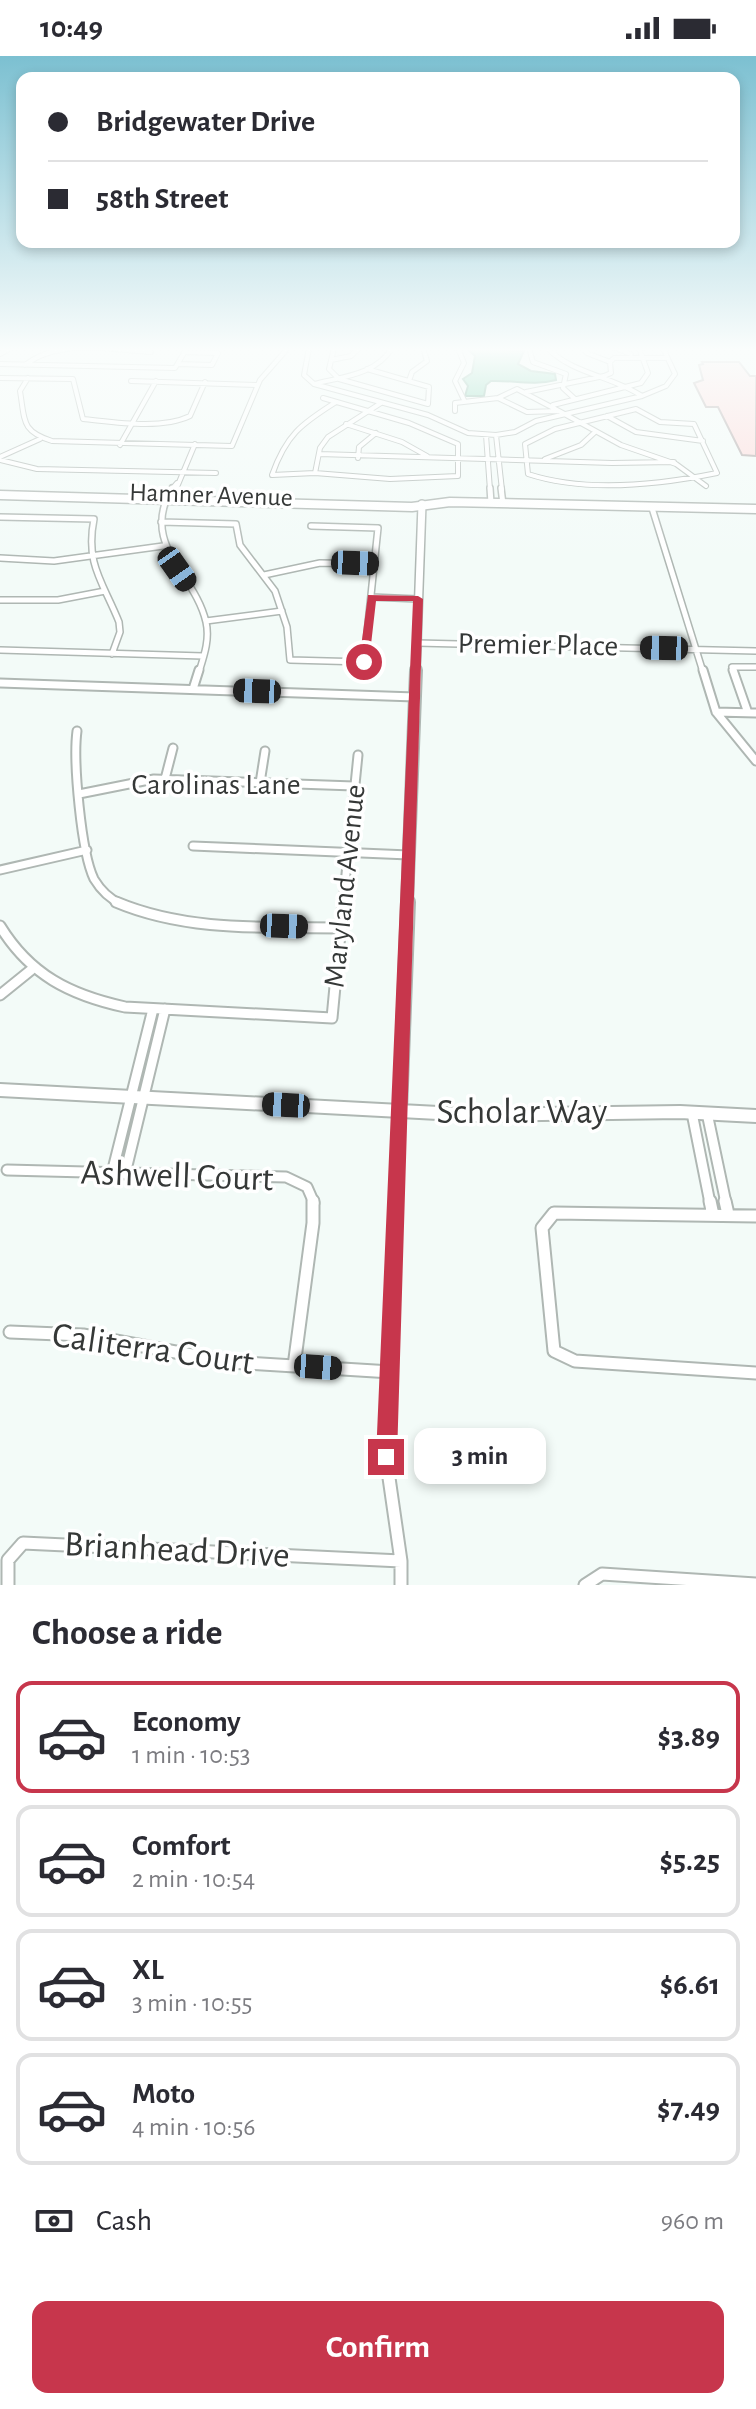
<!DOCTYPE html>
<meta charset="utf-8">
<style>
:root{--surface:#fff;--page:#f2f2f3;--text:#2b2b33;--muted:#7c7c81;--line:#e1e1e2;--accent:#c7364c}
body{margin:0;font-family:"Alegreya Sans",sans-serif;background:var(--page);color:var(--text);height:100vh;display:flex;flex-direction:column;font-size:30px;white-space:nowrap}
*{box-sizing:border-box;margin:0}
p{font-size:26px;color:var(--muted)}
.icon{flex:none;width:44px;height:44px;fill:none;stroke:currentColor;stroke-width:2;stroke-linecap:round;stroke-linejoin:round}
.map{position:relative;height:1529px;overflow:hidden}
.details{display:flex;flex-direction:column;background:var(--surface);flex:1}
.details>*{flex:none}
.top-card{position:absolute;left:16px;top:16px;width:724px;height:176px;border-radius:16px;box-shadow:0 4px 12px #0003;display:grid;align-content:center;height:176px;padding:0 32px;background:var(--surface)}
.end{position:absolute;width:36px;height:36px;margin:-18px;border:10px solid #c7364c;background:#fff;box-shadow:0 0 0 4px #fff}
.from{border-radius:50%}
.bubble{position:absolute;height:56px;border-radius:16px;background:var(--surface);box-shadow:0 4px 12px #0003;font-size:26px;font-weight:700;line-height:56px;text-align:center}
.car{position:absolute;width:24px;height:48px;margin:-24px -12px;border-radius:10px;box-shadow:0 0 6px 2px #0007;background:linear-gradient(#222 24%,#8ab4d8 0 40%,#222 0 76%,#8ab4d8 0 86%,#222 0)}
.top-card b{display:flex;align-items:center;gap:28px;height:76px;font-size:30px}
.top-card b+b{border-top:2px solid var(--line)}
.top-card i{width:20px;height:20px;background:var(--text)}
ul{padding:0;list-style:none}
li{display:flex;align-items:center;gap:24px;height:112px;margin:0 16px 12px;padding:0 16px;border:4px solid var(--line);border-radius:16px}
li div{flex:1}
li b{display:block;font-size:30px}
li em{font-style:normal;font-weight:700}
li.on{border-color:var(--accent)}
li>.icon{width:72px;height:72px;stroke-width:1.5}
h2{padding:0 32px;font-size:36px;line-height:96px}
.pay{display:flex;align-items:center;gap:20px;height:88px;padding:0 32px;font-size:30px}
.pay p{margin-inline-start:auto}
.button{display:flex;gap:16px;margin-top:auto;padding:16px 32px}
.button a{flex:1;height:92px;border-radius:16px;background:var(--accent);color:#fff;font-size:32px;font-weight:700;line-height:92px;text-align:center}
.status{display:flex;justify-content:space-between;align-items:center;height:56px;padding:0 40px;background:var(--surface);direction:ltr}
.status svg{height:22px;fill:currentColor}
.map>svg:first-child{display:block}
.water{fill:#7ad1af;stroke:#65a38b;stroke-width:2}
.building{fill:#fedbdb;stroke:#afa6a6;stroke-width:2}
.lines{fill:none;stroke-linecap:round;stroke-linejoin:round}
.street-far4-casing{stroke:#afb7b3;stroke-width:6}
.street-far3-casing{stroke:#afb7b3;stroke-width:8}
.street-far2-casing{stroke:#afb7b3;stroke-width:11}
.street-far1-casing{stroke:#afb7b3;stroke-width:13}
.street-casing{stroke:#afb7b3;stroke-width:15}
.secondary-far2-casing{stroke:#afb7b3;stroke-width:10}
.secondary-far1-casing{stroke:#afb7b3;stroke-width:14}
.secondary-casing{stroke:#afb7b3;stroke-width:16}
.primary-casing{stroke:#afb7b3;stroke-width:11}
.street-far4{stroke:#fff;stroke-width:4}
.street-far3{stroke:#fff;stroke-width:5}
.street-far2{stroke:#fff;stroke-width:7}
.street-far1{stroke:#fff;stroke-width:9}
.street{stroke:#fff;stroke-width:11}
.secondary-far2{stroke:#fff;stroke-width:7}
.secondary-far1{stroke:#fff;stroke-width:10}
.secondary{stroke:#fff;stroke-width:12}
.primary{stroke:#fff;stroke-width:8}
.route{fill:#c7364c}
.labels{text-anchor:middle;dominant-baseline:central;stroke-width:7;stroke-linejoin:round;paint-order:stroke}
.far-street-label{font-size:26px;fill:#353837;stroke:#fff}
.street-label{font-size:30px;fill:#353837;stroke:#fff}
.near-street-label{font-size:36px;fill:#353837;stroke:#fff}
</style>
<div class="status"><b>10:49</b><svg viewBox="0 0 49 12"><path d="M0 12V9h3v3zM5 12V6h3v6zM10 12V3h3v9zM15 12V0h3v12zM26 1h20v11H26zM47 4h2v5h-2z"/></svg></div>
<div class="map">
<svg width="756" height="1529" viewBox="0 0 756 1529">
<rect width="100%" height="100%" fill="#f3fbf8"/>
<path class="water" d="M 466,292 L 524,295 L 518,308 L 531,315 L 555,318 L 556,324 C 533,330 513,324 491,325 L 486,329 L 484,340 L 465,340 L 468,330 L 463,323 L 472,317 L 475,300 Z"/>
<path class="building" d="M 702,306 L 739,306 L 750,320 L 756,320 L 756,400 L 742,399 L 718,351 L 706,351 L 694,327 L 703,324 L 699,309 L 703,308 Z"/>
<g class="lines">
<defs>
<path id="street-far4" d="M 309,292 L 304,319 L 314,328 L 428,359 L 468,377 L 496,379 L 515,376 L 536,365 L 642,340 L 666,330 L 675,318 L 663,292
M 334,292 L 329,313 L 339,323 L 428,348 L 429,331 L 367,313
M 458,292 L 464,307 L 455,325 L 464,344
M 529,292 L 533,306 L 566,318 L 563,332 L 575,343
M 547,292 C 573,318 612,320 642,340
M 583,292 L 587,297 L 610,306
M 615,292 L 631,298
M 0,298 L 11,292
M 331,304 L 351,300 L 359,292
M 0,308 L 175,312 L 187,292
M 178,308 L 212,309 L 218,297 L 185,296
M 25,309 C 59,282 111,294 151,296
M 0,322 L 73,323 L 83,363 C 114,366 161,374 190,360 L 205,326
M 28,322 L 20,335 C 25,365 21,375 52,385 L 232,390 L 260,324 L 288,292
M 131,325 L 256,329
M 409,325 L 412,316 L 427,305 L 423,292
M 314,328 C 341,321 376,319 392,292
M 517,333 L 559,355 L 527,356 L 498,342 Z
M 526,336 L 604,320 L 611,317 L 610,306 L 614,302 L 667,302
M 323,342 L 409,367 L 458,388 L 458,420 L 390,423 L 315,417 L 272,419 C 286,379 301,368 336,346
M 553,349 L 641,327 L 648,317 L 639,292
M 636,353 L 660,366 L 694,368 L 717,417 C 658,429 586,437 528,418 L 525,388 L 555,373 Z
M 455,355 L 455,347 L 498,342
M 559,355 L 621,389 L 676,408 L 706,430
M 607,360 L 636,376 L 703,385
M 346,368 L 402,386 L 427,400
M 486,379 L 490,434
M 496,379 L 502,434
M 120,389 L 156,325
M 319,398 L 612,407 L 674,406
M 0,401 L 40,383
M 358,402 L 359,391 L 376,377
M 545,403 L 581,389 L 595,376
M 0,404 L 37,413 L 216,417
M 315,417 L 320,392 L 328,381 L 381,347
M 177,431 L 195,388
M 171,434 L 177,427"/>
<path id="street-far3" d="M 172,432 C 139,489 195,517 206,566 C 210,583 204,600 199,616
M 490,432 L 491,447
M 501,432 L 503,448
M 652,452 L 703,616
M 0,461 L 94,463 C 85,508 103,526 119,566 L 120,576 L 112,598
M 161,466 L 236,468 L 240,489 L 275,535 L 287,571 L 290,604 L 364,606 L 378,472 L 311,470
M 0,502 L 54,505 L 163,490
M 264,519 L 320,507 L 375,508
M 371,541 L 418,543
M 0,544 L 58,544 L 105,535
M 206,565 L 282,555
M 417,587 L 756,595
M 0,594 L 203,600
M 734,616 L 732,611 L 756,611"/>
<path id="street-far2" d="M 703,614 L 716,656 L 756,705
M 733,614 L 748,657
M 0,627 L 415,641
M 193,633 L 199,614
M 716,656 L 756,657
M 77,675 C 73,705 81,796 94,823 C 100,833 110,843 121,848
M 165,723 L 173,692
M 260,727 L 265,695
M 79,738 L 154,723 L 354,730
M 193,790 L 409,799
M 0,814 L 87,794
M 343,848 L 358,699"/>
<path id="street-far1" d="M 116,846 C 187,876 266,871 341,872
M 0,870 C 30,919 70,939 125,951 L 332,962 L 343,846
M 0,939 L 31,914
M 692,1057 L 710,1147
M 707,1057 L 726,1147
M 7,1114 L 286,1121 L 307,1131 L 314,1147
M 112,1117 L 153,953
M 125,1118 L 165,953
M 396,1147 L 400,1055"/>
<path id="street" d="M 396,1145 L 386,1401 L 401,1505 L 401,1529
M 710,1145 L 713,1159
M 725,1145 L 728,1158
M 756,1160 L 554,1157 L 542,1172 L 554,1295 L 575,1305 L 756,1317
M 10,1276 L 83,1279 L 230,1306 L 391,1316
M 294,1310 L 313,1167 L 313,1145
M 8,1529 L 8,1504 L 23,1487 L 401,1505
M 585,1529 L 602,1518 L 756,1528"/>
<path id="secondary-far2" d="M 416,616 L 422,448"/>
<path id="secondary-far1" d="M 407,848 L 416,614"/>
<path id="secondary" d="M 0,1034 L 476,1059 L 680,1056 L 756,1060
M 400,1055 L 408,846"/>
<path id="primary" d="M 0,439 L 412,451 L 450,446 L 756,453"/>
</defs>
<use href="#street-far4" class="street-far4-casing"/>
<use href="#street-far3" class="street-far3-casing"/>
<use href="#street-far2" class="street-far2-casing"/>
<use href="#street-far1" class="street-far1-casing"/>
<use href="#street" class="street-casing"/>
<use href="#secondary-far2" class="secondary-far2-casing"/>
<use href="#secondary-far1" class="secondary-far1-casing"/>
<use href="#secondary" class="secondary-casing"/>
<use href="#primary" class="primary-casing"/>
<use href="#street-far4" class="street-far4"/>
<use href="#street-far3" class="street-far3"/>
<use href="#street-far2" class="street-far2"/>
<use href="#street-far1" class="street-far1"/>
<use href="#street" class="street"/>
<use href="#secondary-far2" class="secondary-far2"/>
<use href="#secondary-far1" class="secondary-far1"/>
<use href="#secondary" class="secondary"/>
<use href="#primary" class="primary"/>
</g>
<linearGradient id="sky" x2="0" y2="1"><stop stop-color="#7cc0d1"/><stop offset="0.58" stop-color="#fafdfc"/><stop offset="1" stop-color="#fafdfc" stop-opacity="0"/></linearGradient>
<rect width="756" height="506" fill="url(#sky)"/>
<path class="route" d="M 368,539 L 418,540 L 423,543 L 397,1401 L 394,1408 L 386,1411 L 379,1408 L 376,1401 L 413,545 L 376,545 L 369,606 L 364,609 L 359,606 Z"/>
<g class="labels">
<g class="far-street-label">
<text transform="translate(211 439) rotate(2)">Hamner Avenue</text>
</g>
<g class="street-label">
<text transform="translate(538 589) rotate(1)">Premier Place</text>
<text x="216" y="729">Carolinas Lane</text>
<text transform="translate(345 830) rotate(-84)">Maryland Avenue</text>
</g>
<g class="near-street-label">
<text x="522" y="1056">Scholar Way</text>
<text transform="translate(177 1120) rotate(2)">Ashwell Court</text>
<text transform="translate(153 1293) rotate(8)">Caliterra Court</text>
<text transform="translate(177 1494) rotate(3)">Brianhead Drive</text>
</g>
</g>
</svg>
<i class="end from" style="left:364px;top:606px"></i>
<i class="end" style="left:386px;top:1401px"></i>
<div class="bubble" style="left:414px;top:1372px;width:132px">3 min</div>
<i class="car" style="left:355px;top:507px;rotate:92deg"></i>
<i class="car" style="left:177px;top:513px;rotate:145deg"></i>
<i class="car" style="left:664px;top:592px;rotate:271deg"></i>
<i class="car" style="left:257px;top:635px;rotate:272deg"></i>
<i class="car" style="left:284px;top:870px;rotate:92deg"></i>
<i class="car" style="left:286px;top:1049px;rotate:273deg"></i>
<i class="car" style="left:318px;top:1311px;rotate:94deg"></i>
<div class="top-card">
<b><i class="from"></i>Bridgewater Drive</b>
<b><i></i>58th Street</b>
</div>
</div>
<section class="details">
<h2>Choose a ride</h2>
<ul>
<li class="on"><svg class="icon" aria-label="car" viewBox="0 0 24 24"><path d="M5 17H2v-5l4-1 3-4h7l3 4 3 1v5h-3M9 17h6M6 11h13"/><circle cx="7" cy="17" r="2"/><circle cx="17" cy="17" r="2"/></svg><div><b>Economy</b><p>1 min · 10:53</p></div><em>$3.89</em></li>
<li><svg class="icon" aria-label="car" viewBox="0 0 24 24"><path d="M5 17H2v-5l4-1 3-4h7l3 4 3 1v5h-3M9 17h6M6 11h13"/><circle cx="7" cy="17" r="2"/><circle cx="17" cy="17" r="2"/></svg><div><b>Comfort</b><p>2 min · 10:54</p></div><em>$5.25</em></li>
<li><svg class="icon" aria-label="car" viewBox="0 0 24 24"><path d="M5 17H2v-5l4-1 3-4h7l3 4 3 1v5h-3M9 17h6M6 11h13"/><circle cx="7" cy="17" r="2"/><circle cx="17" cy="17" r="2"/></svg><div><b>XL</b><p>3 min · 10:55</p></div><em>$6.61</em></li>
<li><svg class="icon" aria-label="car" viewBox="0 0 24 24"><path d="M5 17H2v-5l4-1 3-4h7l3 4 3 1v5h-3M9 17h6M6 11h13"/><circle cx="7" cy="17" r="2"/><circle cx="17" cy="17" r="2"/></svg><div><b>Moto</b><p>4 min · 10:56</p></div><em>$7.49</em></li>
</ul>
<div class="pay"><svg class="icon" aria-label="cash" viewBox="0 0 24 24"><path d="M3 7h18v10H3z"/><circle cx="12" cy="12" r="2"/></svg>Cash<p>960 m</p></div>
<div class="button"><a>Confirm</a></div>
</section>
